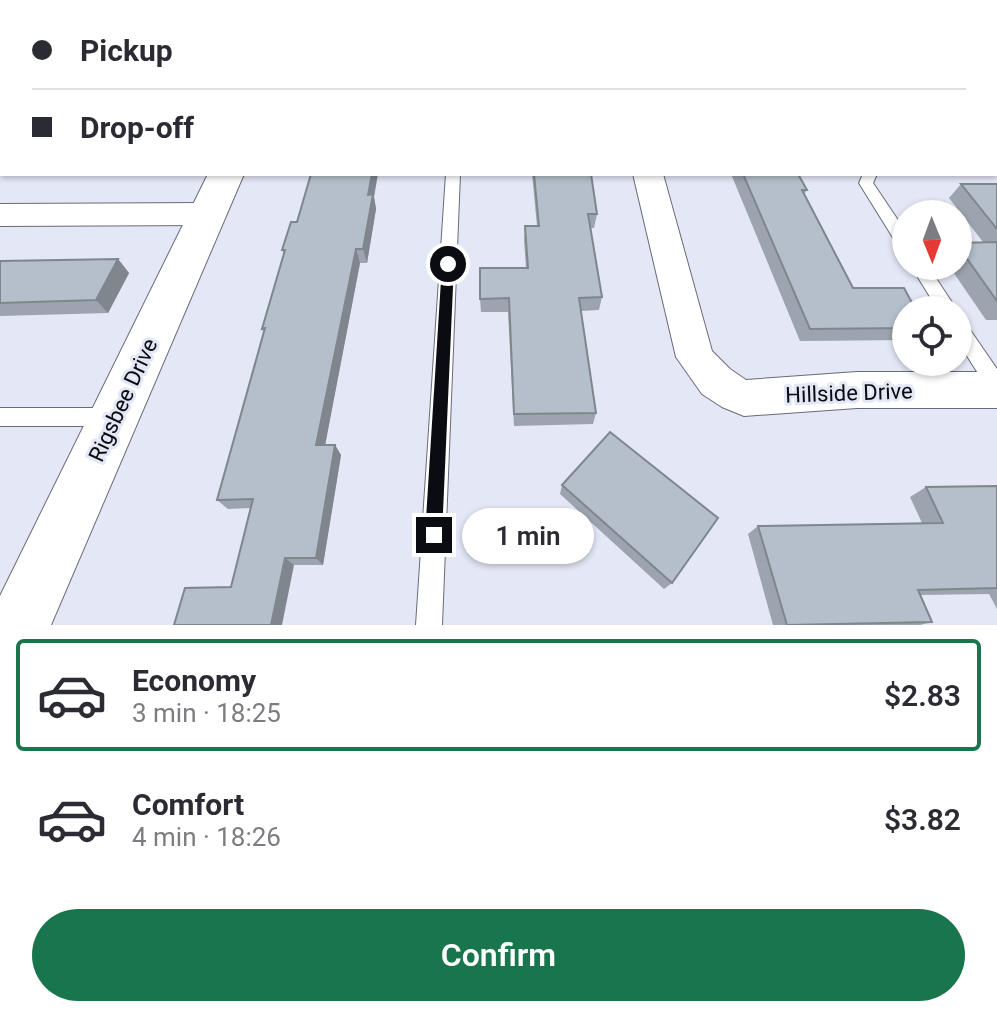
<!DOCTYPE html>
<meta charset="utf-8">
<style>
:root{--surface:#fff;--page:#f2f2f3;--text:#2b2b33;--muted:#7c7c81;--line:#e1e1e2;--accent:#19764c}
body{margin:0;font-family:Roboto,sans-serif;background:var(--page);color:var(--text);height:100vh;display:flex;flex-direction:column;font-size:30px;white-space:nowrap}
*{box-sizing:border-box;margin:0}
p{font-size:26px;color:var(--muted)}
.icon{flex:none;width:44px;height:44px;fill:none;stroke:currentColor;stroke-width:2;stroke-linecap:round;stroke-linejoin:round}
.map{position:relative;height:625px;overflow:hidden}
.details{display:flex;flex-direction:column;background:var(--surface);flex:1}
.details>*{flex:none}
.guide{position:absolute;left:0px;top:0px;width:998px;height:176px;box-shadow:0 2px 6px #0004;display:grid;align-content:center;height:176px;padding:0 32px;background:var(--surface)}
.needle{width:52px;rotate:179deg}
.tools{position:absolute;left:892px;top:200px;display:grid;gap:16px}
.tools a{display:grid;place-items:center;width:80px;height:80px;border-radius:50%;background:var(--surface);box-shadow:0 2px 6px #0004;font-size:40px}
.end{position:absolute;width:36px;height:36px;margin:-18px;border:10px solid #0b0c11;background:#fff;box-shadow:0 0 0 4px #fff}
.from{border-radius:50%}
.bubble{position:absolute;height:56px;border-radius:28px;background:var(--surface);box-shadow:0 2px 6px #0004;font-size:26px;font-weight:600;line-height:56px;text-align:center}
.guide b{display:flex;align-items:center;gap:28px;height:76px;font-size:30px}
.guide b+b{border-top:2px solid var(--line)}
.guide i{width:20px;height:20px;background:var(--text)}
ul{padding:14px 0 0;list-style:none}
li{display:flex;align-items:center;gap:24px;height:112px;margin:0 16px 12px;padding:0 16px;border:4px solid transparent;border-radius:8px}
li div{flex:1}
li b{display:block;font-size:30px}
li em{font-style:normal;font-weight:600}
li.active{border-color:var(--accent)}
li>.icon{width:72px;height:72px;stroke-width:1.5}
.primary-button{display:flex;gap:16px;margin-top:auto;padding:16px 32px}
.primary-button a{flex:1;height:92px;border-radius:48px;background:var(--accent);color:#fff;font-size:32px;font-weight:600;line-height:92px;text-align:center}
.map>svg:first-child{display:block}
.lines{fill:none;stroke-linecap:round;stroke-linejoin:round}
.service-casing{stroke:#686b78;stroke-width:2}
.minor-casing{stroke:#686b78;stroke-width:2}
.tertiary-casing{stroke:#686b78;stroke-width:2}
.service{fill:#fff;fill-rule:evenodd}
.minor{fill:#fff;fill-rule:evenodd}
.tertiary{fill:#fff;fill-rule:evenodd}
.wall{fill:#9ca4af}
.shaded-wall{fill:#7f868e}
.building{fill:#b5bfcb;stroke:#7f868e;stroke-width:2}
.route{fill:#0b0c11}
.labels{text-anchor:middle;dominant-baseline:central;stroke-width:6;stroke-linejoin:round;paint-order:stroke}
.street-label{font-size:22px;fill:#0b0c11;stroke:#e4e7f6}
</style>
<div class="map">
<svg width="997" height="625" viewBox="0 0 997 625">
<rect width="100%" height="100%" fill="#e4e7f6"/>
<g class="lines">
<defs>
<path id="service" d="M 452,0 L 462,0 L 462,2 L 452,2 Z
M 952,0 L 963,0 L 964,2 L 953,2 Z
M 996,30 L 997,30 L 997,37 L 996,37 Z
M 0,93 L 2,93 L 2,101 L 0,101 Z
M 996,165 L 997,165 L 997,175 L 994,174 L 996,174 Z
M 446,174 L 460,174 L 442,625 L 416,625 Z
M 863,174 L 877,174 L 873,183 L 906,232 L 906,251 L 900,249 L 859,183 Z
M 911,266 L 928,266 L 957,310 L 938,310 Z
M 958,319 L 964,321 L 997,369 L 997,395 L 990,392 L 958,342 Z
M 0,408 L 112,408 L 119,410 L 122,417 L 119,424 L 112,426 L 0,426 Z"/>
<path id="minor" d="M 592,0 L 612,0 L 612,2 L 592,2 Z
M 996,34 L 997,34 L 997,48 L 996,48 Z
M 633,174 L 663,174 L 712,351 L 730,369 L 746,380 L 857,372 L 997,372 L 997,408 L 857,408 L 744,416 L 722,407 L 702,394 L 676,357 Z
M 208,203 L 219,206 L 224,214 L 219,222 L 208,225 L 0,226 L 0,204 Z"/>
<path id="tertiary" d="M 291,0 L 317,0 L 290,2 Z
M 208,174 L 244,174 L 51,625 L 0,625 L 0,596 Z"/>
</defs>
<use href="#service" class="service-casing"/>
<use href="#minor" class="minor-casing"/>
<use href="#tertiary" class="tertiary-casing"/>
<use href="#service" class="service"/>
<use href="#minor" class="minor"/>
<use href="#tertiary" class="tertiary"/>
</g>
<path class="wall" d="M 0,0 L 269,0 L 268,2 L 2,2 L 2,57 L 0,57 Z
M 973,0 L 997,0 L 997,20 L 996,2 L 975,2 Z
M 0,125 L 2,125 L 2,173 L 0,173 Z
M 532,174 L 591,174 L 597,214 L 594,228 L 591,228 L 602,297 L 599,310 L 581,311 L 596,413 L 593,424 L 514,426 L 508,312 L 481,312 L 480,299 L 526,268 L 524,240 L 525,226 L 537,226 Z
M 731,174 L 798,174 L 807,190 L 804,194 L 853,288 L 906,310 L 906,340 L 800,341 Z
M 961,184 L 997,184 L 997,320 L 986,320 L 949,266 L 958,266 L 958,243 L 983,242 L 949,198 Z
M 374,197 L 376,209 L 367,263 L 360,263 L 325,445 L 335,445 L 341,455 L 323,565 L 294,565 L 231,587 L 250,508 L 228,509 L 217,500 L 264,332 L 262,329 L 284,254 L 282,250 L 297,222 Z
M 118,259 L 129,273 L 108,313 L 0,316 L 0,261 Z
M 562,485 L 672,583 L 664,589 L 560,494 Z
M 997,486 L 997,609 L 989,594 L 921,595 L 932,622 L 920,625 L 773,625 L 748,534 L 758,526 L 922,523 L 910,497 L 926,487 Z"/>
<path class="shaded-wall" d="M 258,0 L 269,0 L 268,2 L 257,2 Z
M 372,174 L 378,174 L 374,197 L 376,209 L 367,263 L 363,249 L 368,195 Z
M 356,249 L 360,263 L 323,456 L 316,445 Z
M 118,259 L 129,273 L 108,313 L 96,300 Z
M 335,445 L 341,455 L 323,565 L 316,558 Z
M 285,558 L 294,565 L 282,625 L 271,625 Z"/>
<path class="building" d="M 0,0 L 258,0 L 257,2 L 2,2 L 2,43 L 0,43 Z
M 372,0 L 408,0 L 408,2 L 371,2 Z
M 670,0 L 717,0 L 718,2 L 671,2 Z
M 996,59 L 997,59 L 997,88 L 996,88 Z
M 0,125 L 2,125 L 2,159 L 0,159 Z
M 311,174 L 372,174 L 368,195 L 373,194 L 363,249 L 356,249 L 316,445 L 335,445 L 316,558 L 285,558 L 271,625 L 174,625 L 185,588 L 231,587 L 253,499 L 217,500 L 265,328 L 262,329 L 285,250 L 282,250 L 291,222 L 297,222 Z
M 534,174 L 591,174 L 597,214 L 588,214 L 602,297 L 579,298 L 596,413 L 514,414 L 509,298 L 480,299 L 480,268 L 528,268 L 525,226 L 539,226 Z
M 743,174 L 798,174 L 807,190 L 802,190 L 853,288 L 904,288 L 916,310 L 906,310 L 906,328 L 810,329 Z
M 961,184 L 997,184 L 997,229 Z
M 997,242 L 997,301 L 958,246 L 958,243 Z
M 118,259 L 96,300 L 0,303 L 0,261 Z
M 610,432 L 718,518 L 672,583 L 562,485 Z
M 997,486 L 997,588 L 918,590 L 932,622 L 787,625 L 758,526 L 943,523 L 926,487 Z"/>
<path class="route" d="M 448,260 L 454,264 L 442,535 L 440,541 L 434,543 L 428,541 L 425,535 L 442,264 Z"/>
<g class="labels">
<g class="street-label">
<text transform="translate(849 393) rotate(-2)">Hillside Drive</text>
<text transform="translate(123 400) rotate(-65)">Rigsbee Drive</text>
</g>
</g>
</svg>
<div class="tools">
<a><svg class="needle" viewBox="-14 -14 28 28"><path d="M0-13l5 13h-10z" fill="#e53935"/><path d="M0 13l5-13h-10z" fill="#7c7c81"/></svg></a>
<a><svg class="icon" aria-label="locate" viewBox="0 0 24 24"><circle cx="12" cy="12" r="6"/><path d="M12 2v4M12 18v4M2 12h4M18 12h4"/></svg></a>
</div>
<i class="end from" style="left:448px;top:264px"></i>
<i class="end" style="left:434px;top:535px"></i>
<div class="bubble" style="left:462px;top:508px;width:132px">1 min</div>
<div class="guide">
<b><i class="from"></i>Pickup</b>
<b><i></i>Drop-off</b>
</div>
</div>
<section class="details">
<ul>
<li class="active"><svg class="icon" aria-label="car" viewBox="0 0 24 24"><path d="M5 17H2v-5l4-1 3-4h7l3 4 3 1v5h-3M9 17h6M6 11h13"/><circle cx="7" cy="17" r="2"/><circle cx="17" cy="17" r="2"/></svg><div><b>Economy</b><p>3 min · 18:25</p></div><em>$2.83</em></li>
<li><svg class="icon" aria-label="car" viewBox="0 0 24 24"><path d="M5 17H2v-5l4-1 3-4h7l3 4 3 1v5h-3M9 17h6M6 11h13"/><circle cx="7" cy="17" r="2"/><circle cx="17" cy="17" r="2"/></svg><div><b>Comfort</b><p>4 min · 18:26</p></div><em>$3.82</em></li>
</ul>
<div class="primary-button"><a>Confirm</a></div>
</section>
